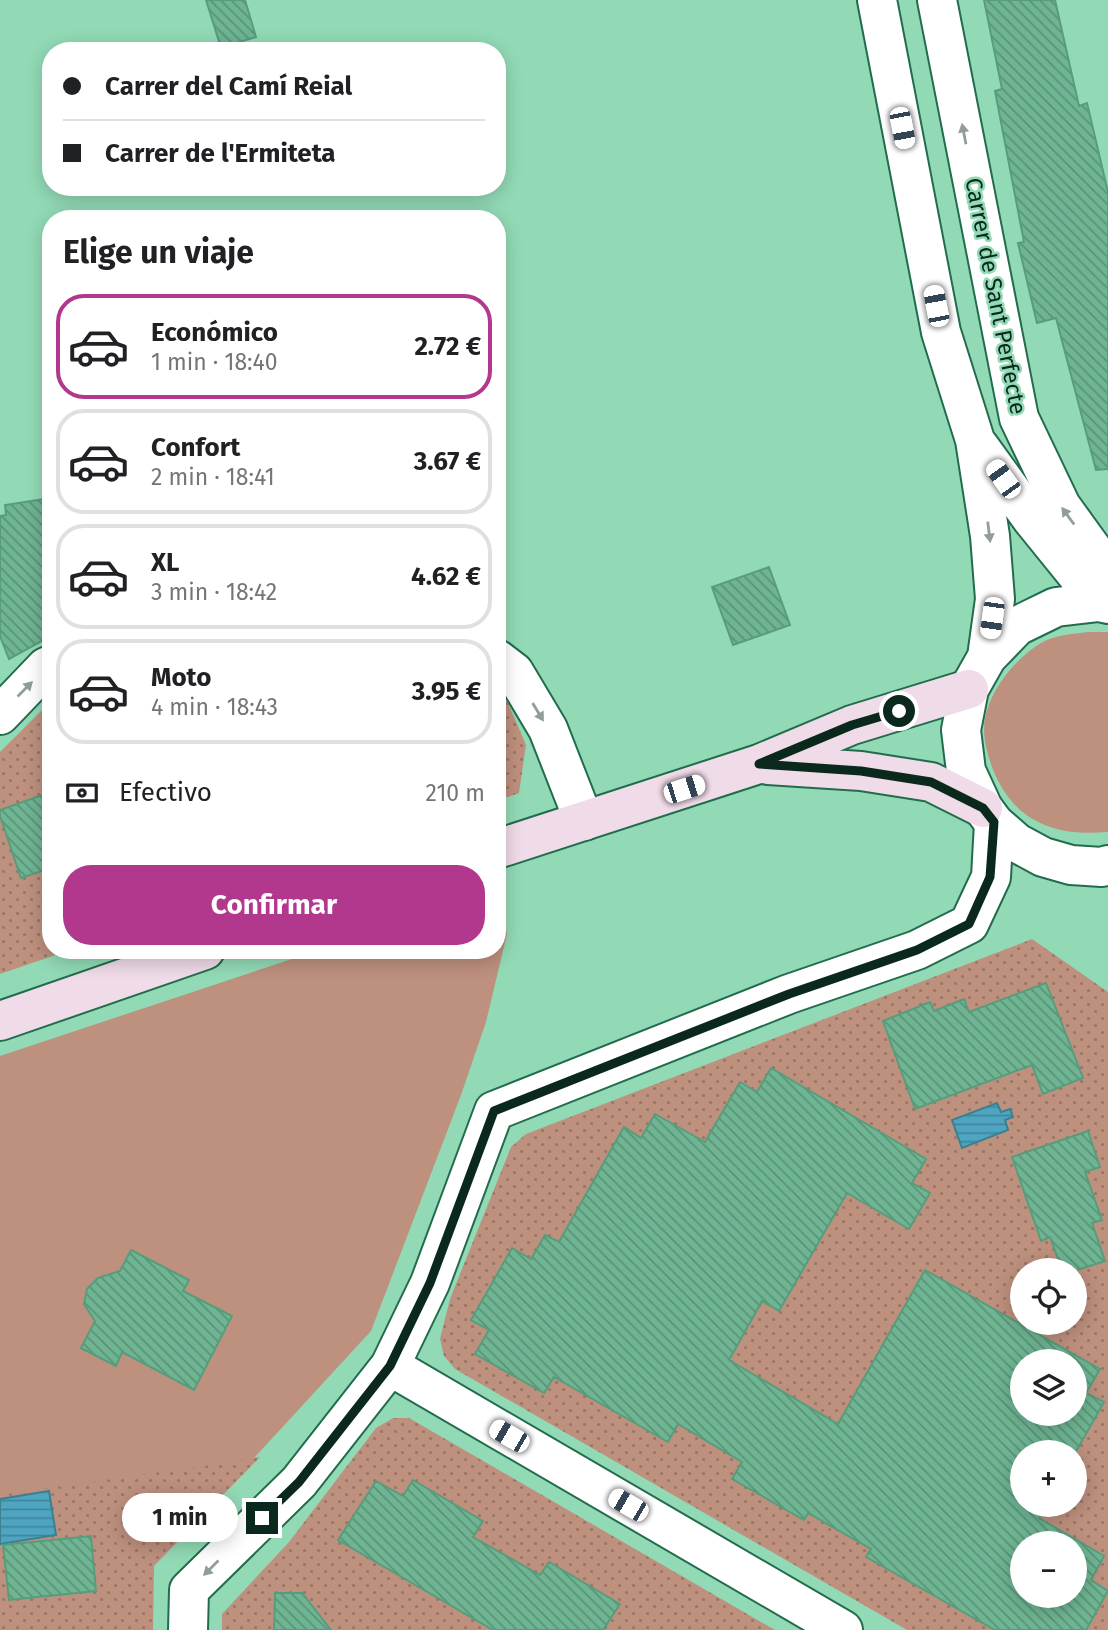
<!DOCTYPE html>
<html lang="es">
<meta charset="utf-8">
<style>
:root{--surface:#fff;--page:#f2f2f2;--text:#202124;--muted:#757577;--line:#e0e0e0;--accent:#b1388c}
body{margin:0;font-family:"Fira Sans",sans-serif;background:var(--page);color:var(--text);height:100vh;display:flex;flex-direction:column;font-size:26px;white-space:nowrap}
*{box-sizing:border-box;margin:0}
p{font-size:23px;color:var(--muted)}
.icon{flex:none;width:38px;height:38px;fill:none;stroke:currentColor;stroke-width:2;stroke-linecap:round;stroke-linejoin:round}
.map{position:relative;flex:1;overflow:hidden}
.details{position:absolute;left:42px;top:210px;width:464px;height:749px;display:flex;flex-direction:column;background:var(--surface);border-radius:28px;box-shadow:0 4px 18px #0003}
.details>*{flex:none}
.guide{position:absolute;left:42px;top:42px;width:464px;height:154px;border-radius:28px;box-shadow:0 4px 18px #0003;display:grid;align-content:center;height:154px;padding:0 21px;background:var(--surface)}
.controls{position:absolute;left:1010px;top:1258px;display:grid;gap:14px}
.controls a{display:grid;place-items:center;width:77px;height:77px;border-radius:50%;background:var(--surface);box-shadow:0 4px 18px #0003;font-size:35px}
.end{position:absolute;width:32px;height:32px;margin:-16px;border:9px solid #0a281b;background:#fff;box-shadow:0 0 0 4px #fff}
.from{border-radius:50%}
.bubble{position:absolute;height:49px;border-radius:24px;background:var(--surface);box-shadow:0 4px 18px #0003;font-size:23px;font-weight:700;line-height:49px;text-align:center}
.car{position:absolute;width:21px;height:42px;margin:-21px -10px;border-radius:9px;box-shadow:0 0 5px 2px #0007;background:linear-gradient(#fff 24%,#345 0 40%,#fff 0 76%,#345 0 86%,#fff 0)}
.guide b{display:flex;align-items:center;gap:24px;height:66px;font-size:26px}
.guide b+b{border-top:2px solid var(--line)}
.guide i{width:18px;height:18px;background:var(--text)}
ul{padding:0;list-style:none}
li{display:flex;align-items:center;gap:21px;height:105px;margin:0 14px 10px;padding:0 7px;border:4px solid var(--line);border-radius:28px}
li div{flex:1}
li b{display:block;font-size:26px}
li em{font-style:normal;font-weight:700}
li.on{border-color:var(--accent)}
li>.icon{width:63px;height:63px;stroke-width:1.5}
h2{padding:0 21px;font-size:32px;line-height:84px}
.pay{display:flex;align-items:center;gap:18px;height:77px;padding:0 21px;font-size:26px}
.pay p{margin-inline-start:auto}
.primary-button{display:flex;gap:14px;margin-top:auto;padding:14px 21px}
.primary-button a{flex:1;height:80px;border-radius:28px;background:var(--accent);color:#fff;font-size:28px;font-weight:700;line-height:80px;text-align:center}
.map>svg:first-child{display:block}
.grass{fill:url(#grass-dots);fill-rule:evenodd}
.park{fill:#be907e}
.water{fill:url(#water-rules);stroke:#3a808f;stroke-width:2}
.building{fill:url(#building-back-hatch);stroke:#579d7c;stroke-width:2;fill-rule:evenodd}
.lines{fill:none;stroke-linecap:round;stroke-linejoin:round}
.minor-casing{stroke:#226c4d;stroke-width:42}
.tertiary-casing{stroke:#226c4d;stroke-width:42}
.secondary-casing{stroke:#226c4d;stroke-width:42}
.minor{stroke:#fff;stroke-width:38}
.tertiary{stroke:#fff;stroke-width:38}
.secondary{stroke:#f0dbe8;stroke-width:38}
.oneway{fill:#919e98}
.route{stroke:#0a281b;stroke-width:9}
.labels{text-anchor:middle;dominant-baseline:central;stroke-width:5;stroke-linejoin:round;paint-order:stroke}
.street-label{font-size:23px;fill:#0a281b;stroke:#92dab6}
</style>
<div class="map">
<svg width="1108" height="1630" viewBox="0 0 1108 1630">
<defs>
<pattern id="grass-dots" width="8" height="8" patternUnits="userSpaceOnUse" patternTransform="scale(1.75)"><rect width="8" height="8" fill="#be907e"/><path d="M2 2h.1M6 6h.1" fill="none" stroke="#997666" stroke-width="1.8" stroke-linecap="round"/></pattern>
<pattern id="water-rules" width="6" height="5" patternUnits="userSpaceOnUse" patternTransform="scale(1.75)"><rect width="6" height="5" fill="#4fa5c1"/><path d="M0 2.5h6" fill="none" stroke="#40869c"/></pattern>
<pattern id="building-back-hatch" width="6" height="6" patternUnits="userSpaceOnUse" patternTransform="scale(1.75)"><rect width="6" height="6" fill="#6fb593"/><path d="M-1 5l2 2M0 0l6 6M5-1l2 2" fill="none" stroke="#599377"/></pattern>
</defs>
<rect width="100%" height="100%" fill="#92dab6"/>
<path class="grass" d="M 497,689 L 508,703 L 526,745 L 519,793 L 497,801 Z
M 51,701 L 51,950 L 70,950 L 0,974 L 0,752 Z
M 1032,939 L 1108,992 L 1108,1630 L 907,1630 L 455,1369 L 444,1356 L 440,1339 L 450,1299 L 511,1147 L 526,1134 ZM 1022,1270 L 1074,1270 L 1074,1323 L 1022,1323 ZM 1022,1362 L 1074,1362 L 1074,1414 L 1022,1414 ZM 1022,1452 L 1074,1452 L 1074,1505 L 1022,1505 ZM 1022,1544 L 1074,1544 L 1074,1596 L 1022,1596 Z
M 393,1418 L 409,1418 L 775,1630 L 222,1630 L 222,1614 L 289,1542 L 376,1428 Z
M 260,1457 L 154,1566 L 153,1630 L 0,1630 L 0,1493 Z"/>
<path class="park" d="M 1088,632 L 1108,632 L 1108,832 C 1053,837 1012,820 992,767 C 987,752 982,736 985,719 C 990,689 1015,659 1041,643 C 1055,635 1072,634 1088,632 Z
M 497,891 L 499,891 L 507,934 L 486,1022 L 461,1095 L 371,1331 L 253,1459 L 0,1495 L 0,1056 L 319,950 L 497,950 Z"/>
<path class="water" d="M 997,1103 L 1001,1112 L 1010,1109 L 1013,1117 L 1005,1120 L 1008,1130 L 962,1148 L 952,1120 Z
M 49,1491 L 56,1535 L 0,1544 L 0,1499 Z"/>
<path class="building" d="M 206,0 L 245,0 L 256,37 L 221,48 Z
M 984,0 L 1055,0 L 1079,106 L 1087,103 L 1108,192 L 1108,469 L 1096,470 L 1056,318 L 1037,323 L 1018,243 L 1024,242 L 995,91 L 1002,89 Z
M 51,498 L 51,636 L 9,659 L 0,636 L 0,516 L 6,515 L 5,505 Z
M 769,567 L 790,625 L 733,645 L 712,587 Z
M 51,792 L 51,868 L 21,878 L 0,816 L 0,810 Z
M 1046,983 L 1083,1078 L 1043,1094 L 1032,1065 L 915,1109 L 883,1021 L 930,1002 L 934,1011 L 964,999 L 969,1012 Z
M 771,1068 L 926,1159 L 912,1183 L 930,1193 L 909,1229 L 847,1193 L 779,1311 L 762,1301 L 729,1360 L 838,1424 L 925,1270 L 1100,1369 L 1086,1393 L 1104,1402 L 1074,1455 L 1074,1452 L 1022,1452 L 1022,1505 L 1046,1505 L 1039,1518 L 1104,1556 L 1091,1580 L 1108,1591 L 1086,1630 L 995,1630 L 866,1557 L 871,1549 L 808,1513 L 804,1520 L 732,1479 L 742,1462 L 678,1424 L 668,1442 L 554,1377 L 544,1393 L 475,1354 L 489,1330 L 471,1320 L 512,1248 L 531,1259 L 545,1235 L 559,1242 L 624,1127 L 641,1138 L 655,1114 L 705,1142 L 740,1082 L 757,1092 ZM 1022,1362 L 1074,1362 L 1074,1414 L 1022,1414 ZM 1022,1544 L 1074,1544 L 1074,1596 L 1022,1596 Z
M 1088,1131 L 1100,1167 L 1085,1172 L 1102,1220 L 1092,1223 L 1105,1261 L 1074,1271 L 1062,1270 L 1050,1237 L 1041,1241 L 1012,1157 Z
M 131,1250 L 189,1280 L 183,1291 L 232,1316 L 194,1390 L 122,1352 L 116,1366 L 81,1348 L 95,1321 L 84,1304 L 87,1289 L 98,1278 L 120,1271 Z
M 413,1480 L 483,1521 L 473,1537 L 540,1575 L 549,1562 L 620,1604 L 603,1630 L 493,1630 L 338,1540 L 376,1481 L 403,1496 Z
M 91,1536 L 96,1591 L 9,1600 L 3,1545 Z
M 275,1593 L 302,1593 L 331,1630 L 274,1630 Z"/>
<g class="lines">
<defs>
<path id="minor" d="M 937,0 L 1019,418 L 1061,506 L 1108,571
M 497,659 L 514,672 L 548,729 L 584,821
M 0,715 L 46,667 L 51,665
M 390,1366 L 843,1630
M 188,1630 L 189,1590 L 299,1482 L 390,1366 L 430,1283 L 494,1111 L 789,994 L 917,950 L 969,924 L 991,877 L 994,823"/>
<path id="tertiary" d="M 877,0 L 941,332 L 975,440 L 990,536 L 995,599 L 987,657
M 979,446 L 1031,518 L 1099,602
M 1108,604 L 1099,602 L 1056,607 L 1017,626 L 987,657 L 969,689 L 961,730 L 966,771 L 983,808 L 994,823 L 1017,843 L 1043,857 L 1071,865 L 1102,867 L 1108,865"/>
<path id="secondary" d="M 768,765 L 861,771 L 931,782 L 983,808
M 497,849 L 759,764 L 852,725 L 969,689
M 0,1021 L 205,950"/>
</defs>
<use href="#minor" class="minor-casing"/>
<use href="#tertiary" class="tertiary-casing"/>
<use href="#secondary" class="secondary-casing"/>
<use href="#minor" class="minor"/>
<use href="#tertiary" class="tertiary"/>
<use href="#secondary" class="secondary"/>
</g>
<defs><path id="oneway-solid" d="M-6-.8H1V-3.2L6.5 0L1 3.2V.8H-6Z" transform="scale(1.75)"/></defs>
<g class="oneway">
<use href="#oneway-solid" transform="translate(964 134) rotate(-101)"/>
<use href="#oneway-solid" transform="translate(1068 516) rotate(-126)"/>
<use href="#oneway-solid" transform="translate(989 532) rotate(83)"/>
<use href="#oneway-solid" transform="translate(25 689) rotate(-45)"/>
<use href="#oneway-solid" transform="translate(538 712) rotate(59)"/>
<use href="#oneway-solid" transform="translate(211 1568) rotate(135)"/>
</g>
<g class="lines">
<path class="route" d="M 262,1518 L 299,1482 L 390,1366 L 430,1283 L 494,1111 L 789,994 L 917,950 L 969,924 L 990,877 L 994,822 L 983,808 L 931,782 L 861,771 L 759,764 L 852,725 L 899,711"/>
</g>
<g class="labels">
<g class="street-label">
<text transform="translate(996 296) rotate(79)">Carrer de Sant Perfecte</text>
</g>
</g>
</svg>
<div class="controls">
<a><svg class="icon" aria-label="locate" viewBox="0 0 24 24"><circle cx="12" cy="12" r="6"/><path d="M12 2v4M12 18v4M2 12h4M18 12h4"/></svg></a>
<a><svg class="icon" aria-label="layers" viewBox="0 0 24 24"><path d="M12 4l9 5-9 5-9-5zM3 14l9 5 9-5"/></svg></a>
<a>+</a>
<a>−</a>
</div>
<i class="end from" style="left:899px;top:711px"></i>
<i class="end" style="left:262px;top:1518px"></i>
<div class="bubble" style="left:122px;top:1493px;width:116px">1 min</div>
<i class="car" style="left:902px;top:128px;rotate:169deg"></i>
<i class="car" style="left:936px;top:306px;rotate:349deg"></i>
<i class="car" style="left:1003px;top:479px;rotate:324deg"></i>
<i class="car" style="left:992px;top:618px;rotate:188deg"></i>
<i class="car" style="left:684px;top:789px;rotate:72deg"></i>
<i class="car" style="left:509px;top:1436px;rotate:300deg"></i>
<i class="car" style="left:628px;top:1505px;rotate:300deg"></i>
<div class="guide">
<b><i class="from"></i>Carrer del Camí Reial</b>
<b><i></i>Carrer de l'Ermiteta</b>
</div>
<section class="details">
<h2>Elige un viaje</h2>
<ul>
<li class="on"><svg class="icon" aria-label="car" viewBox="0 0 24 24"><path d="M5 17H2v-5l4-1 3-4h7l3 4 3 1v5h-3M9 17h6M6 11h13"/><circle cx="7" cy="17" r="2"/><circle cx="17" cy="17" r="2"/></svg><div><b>Económico</b><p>1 min · 18:40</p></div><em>2.72 €</em></li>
<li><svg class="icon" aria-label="car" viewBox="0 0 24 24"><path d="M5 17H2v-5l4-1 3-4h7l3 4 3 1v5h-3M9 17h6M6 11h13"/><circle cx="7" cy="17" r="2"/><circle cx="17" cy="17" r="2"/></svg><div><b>Confort</b><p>2 min · 18:41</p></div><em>3.67 €</em></li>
<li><svg class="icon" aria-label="car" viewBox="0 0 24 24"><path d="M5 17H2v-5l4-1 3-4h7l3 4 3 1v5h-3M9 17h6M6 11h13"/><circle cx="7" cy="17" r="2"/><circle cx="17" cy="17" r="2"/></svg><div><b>XL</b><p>3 min · 18:42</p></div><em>4.62 €</em></li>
<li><svg class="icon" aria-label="car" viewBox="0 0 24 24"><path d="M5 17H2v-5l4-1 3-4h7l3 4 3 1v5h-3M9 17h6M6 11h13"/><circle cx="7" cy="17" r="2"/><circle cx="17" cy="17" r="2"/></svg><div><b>Moto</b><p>4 min · 18:43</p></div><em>3.95 €</em></li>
</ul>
<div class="pay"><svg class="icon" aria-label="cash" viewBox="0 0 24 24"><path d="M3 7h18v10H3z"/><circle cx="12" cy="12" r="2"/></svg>Efectivo<p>210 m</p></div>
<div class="primary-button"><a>Confirmar</a></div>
</section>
</div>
